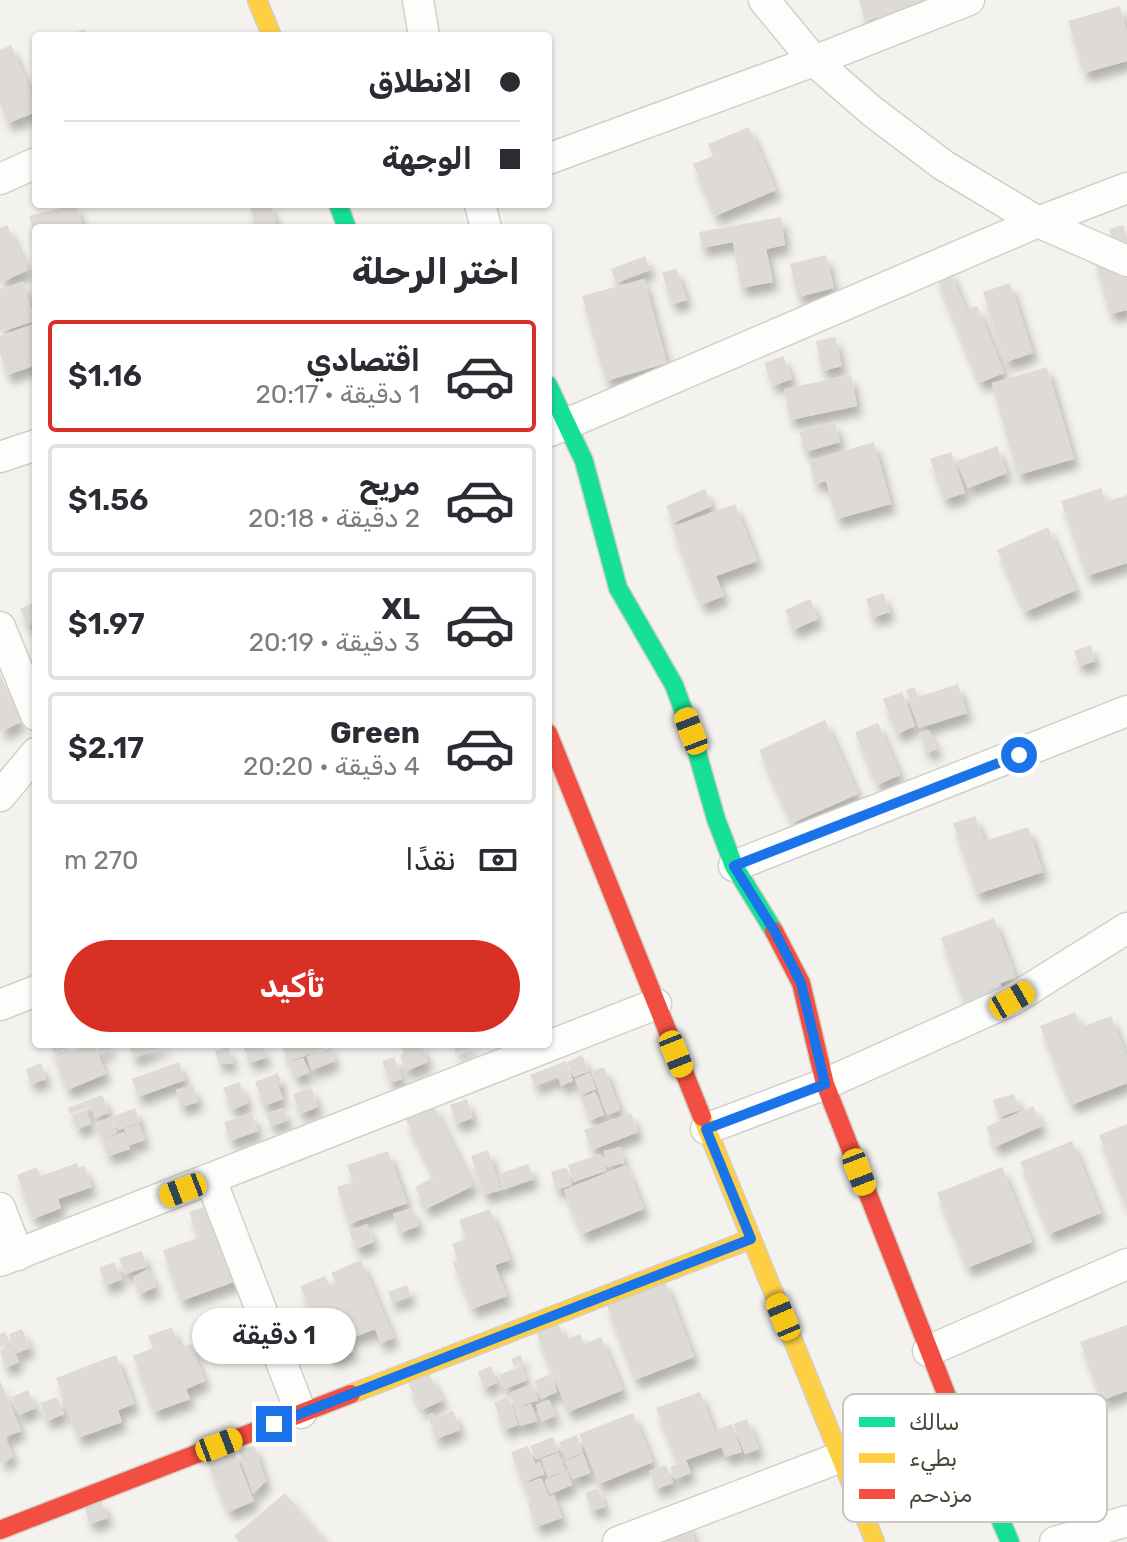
<!DOCTYPE html>
<html lang="ar">
<meta charset="utf-8">
<style>
:root{--surface:#fff;--page:#f7f7f7;--text:#2b2b33;--muted:#7c7c81;--line:#e1e1e2;--accent:#d93025}
body{margin:0;font-family:Rubik,"Noto Sans Arabic",sans-serif;background:var(--page);color:var(--text);direction:rtl;height:100vh;display:flex;flex-direction:column;font-size:30px;white-space:nowrap}
*{box-sizing:border-box;margin:0}
p{font-size:26px;color:var(--muted)}
.icon{flex:none;width:44px;height:44px;fill:none;stroke:currentColor;stroke-width:2;stroke-linecap:round;stroke-linejoin:round}
.map{position:relative;flex:1;overflow:hidden;direction:ltr}
.drawer{position:absolute;left:32px;top:224px;width:520px;height:824px;display:flex;flex-direction:column;background:var(--surface);border-radius:8px;box-shadow:0 2px 6px #0004;direction:rtl}
.drawer>*{flex:none}
.guide{position:absolute;left:32px;top:32px;width:520px;height:176px;border-radius:8px;box-shadow:0 2px 6px #0004;direction:rtl;display:grid;align-content:center;height:176px;padding:0 32px;background:var(--surface)}
.end{position:absolute;width:36px;height:36px;margin:-18px;border:10px solid #1a73e8;background:#fff;box-shadow:0 0 0 4px #fff}
.from{border-radius:50%}
.bubble{position:absolute;height:56px;border-radius:28px;background:var(--surface);box-shadow:0 2px 6px #0004;font-size:26px;font-weight:600;line-height:56px;text-align:center;direction:rtl}
.car{position:absolute;width:24px;height:48px;margin:-24px -12px;border-radius:10px;box-shadow:0 0 6px 2px #0007;background:linear-gradient(#f5c518 24%,#345 0 40%,#f5c518 0 76%,#345 0 86%,#f5c518 0)}
.guide b{display:flex;align-items:center;gap:28px;height:76px;font-size:30px}
.guide b+b{border-top:2px solid var(--line)}
.guide i{width:20px;height:20px;background:var(--text)}
ul{padding:0;list-style:none}
li{display:flex;align-items:center;gap:24px;height:112px;margin:0 16px 12px;padding:0 16px;border:4px solid var(--line);border-radius:8px}
li div{flex:1}
li b{display:block;font-size:30px}
li em{font-style:normal;font-weight:600}
li.active{border-color:var(--accent)}
li>.icon{width:72px;height:72px;stroke-width:1.5}
h2{padding:0 32px;font-size:36px;line-height:96px}
.pay{display:flex;align-items:center;gap:20px;height:88px;padding:0 32px;font-size:30px}
.pay p{margin-inline-start:auto}
.primary-button{display:flex;gap:16px;margin-top:auto;padding:16px 32px}
.primary-button a{flex:1;height:92px;border-radius:48px;background:var(--accent);color:#fff;font-size:32px;font-weight:600;line-height:92px;text-align:center}
.map>svg:first-child{display:block}
.building{fill:#dedbd6;filter:url(#shadow)}
.lines{fill:none;stroke-linecap:round;stroke-linejoin:round}
.street-casing{stroke:#d2d0cb;stroke-width:33}
.fast-casing{stroke:#d3cfc5;stroke-width:21}
.slow-casing{stroke:#d3cfc5;stroke-width:21}
.jam-casing{stroke:#d3cfc5;stroke-width:21}
.street{stroke:#fdfdfc;stroke-width:30}
.fast{stroke:#16e098;stroke-width:18}
.slow{stroke:#ffcf43;stroke-width:18}
.jam{stroke:#f24e42;stroke-width:18}
.route{stroke:#1a73e8;stroke-width:10}
.key{fill:#fff;stroke:#c9c7c4;stroke-width:2}
.key-label{font-size:22px;fill:#4b4439}
</style>
<div class="map">
<svg width="1127" height="1542" viewBox="0 0 1127 1542">
<defs>
<filter id="shadow"><feDropShadow dx="5" dy="9" stdDeviation="4" flood-color="#0004"/></filter>
</defs>
<rect width="100%" height="100%" fill="#f4f2ee"/>
<path class="building" d="M 859,0 L 930,0 L 931,3 L 865,21 Z
M 1120,6 L 1127,32 L 1127,61 L 1084,73 L 1068,21 Z
M 84,29 L 86,36 L 68,36 Z
M 11,45 L 36,105 L 36,112 L 8,123 L 0,103 L 0,50 Z
M 749,127 L 776,190 L 715,216 L 693,164 L 713,156 L 708,144 Z
M 76,204 L 83,228 L 36,228 L 35,238 L 29,216 Z
M 249,204 L 270,204 L 277,226 L 256,228 Z
M 781,217 L 785,245 L 766,249 L 773,282 L 741,288 L 733,242 L 702,248 L 699,232 Z
M 7,225 L 28,270 L 0,283 L 0,228 Z
M 1123,225 L 1127,237 L 1127,310 L 1110,314 L 1094,258 L 1116,252 L 1109,229 Z
M 826,255 L 834,288 L 798,297 L 790,264 Z
M 645,256 L 650,270 L 616,283 L 611,269 Z
M 676,268 L 687,300 L 672,304 L 662,273 Z
M 950,270 L 966,310 L 977,306 L 1004,373 L 979,383 L 936,276 Z
M 644,279 L 667,363 L 606,381 L 582,296 Z
M 23,282 L 35,321 L 0,332 L 0,289 Z
M 1010,283 L 1033,353 L 1006,362 L 983,292 Z
M 34,324 L 36,365 L 7,375 L 0,353 L 0,336 Z
M 835,337 L 842,366 L 822,371 L 816,341 Z
M 783,356 L 792,379 L 773,386 L 764,363 Z
M 1047,367 L 1074,459 L 1018,475 L 992,383 Z
M 851,375 L 857,406 L 790,420 L 784,389 Z
M 835,422 L 840,442 L 805,452 L 799,432 Z
M 874,442 L 891,504 L 837,519 L 826,481 L 815,484 L 809,461 Z
M 997,446 L 1007,473 L 968,488 L 957,461 Z
M 951,452 L 965,493 L 944,500 L 930,459 Z
M 1101,488 L 1106,502 L 1127,495 L 1127,563 L 1087,576 L 1061,501 Z
M 705,489 L 712,506 L 673,523 L 666,506 Z
M 735,504 L 757,561 L 716,576 L 724,596 L 701,605 L 672,527 Z
M 1048,527 L 1076,590 L 1025,612 L 997,550 Z
M 883,593 L 890,612 L 872,618 L 866,599 Z
M 810,599 L 818,619 L 793,630 L 785,610 Z
M 36,601 L 36,622 L 28,626 L 20,609 Z
M 1091,645 L 1095,661 L 1079,666 L 1074,651 Z
M 0,674 L 21,722 L 0,732 Z
M 958,684 L 967,713 L 919,728 L 906,690 L 915,687 L 918,697 Z
M 902,692 L 915,726 L 897,734 L 883,699 Z
M 825,720 L 858,794 L 792,823 L 759,750 Z
M 878,723 L 900,775 L 877,785 L 855,732 Z
M 929,730 L 937,749 L 927,753 L 919,733 Z
M 975,816 L 984,841 L 1028,827 L 1043,872 L 977,894 L 953,823 Z
M 994,918 L 1016,978 L 1000,983 L 1004,993 L 966,1007 L 941,938 Z
M 1075,1012 L 1081,1027 L 1111,1016 L 1127,1057 L 1127,1083 L 1071,1105 L 1040,1026 Z
M 50,1044 L 78,1044 L 54,1054 Z
M 89,1044 L 94,1044 L 106,1074 L 67,1090 L 55,1058 Z
M 97,1044 L 110,1044 L 112,1049 L 100,1053 Z
M 128,1044 L 170,1044 L 134,1058 Z
M 242,1044 L 261,1044 L 267,1057 L 250,1063 Z
M 281,1044 L 335,1044 L 288,1062 Z
M 400,1044 L 421,1044 L 428,1062 L 406,1071 L 400,1055 L 404,1054 Z
M 453,1044 L 471,1044 L 472,1047 L 456,1053 Z
M 228,1047 L 233,1063 L 219,1064 L 215,1051 Z
M 330,1048 L 335,1061 L 312,1070 L 307,1057 Z
M 582,1055 L 589,1071 L 574,1077 L 567,1062 Z
M 394,1057 L 402,1079 L 390,1083 L 382,1061 Z
M 303,1058 L 309,1073 L 295,1078 L 289,1063 Z
M 566,1061 L 573,1081 L 561,1086 L 558,1077 L 535,1086 L 530,1075 Z
M 179,1062 L 185,1080 L 138,1097 L 132,1079 Z
M 41,1063 L 46,1079 L 31,1084 L 26,1069 Z
M 604,1067 L 620,1110 L 607,1115 L 592,1071 Z
M 278,1073 L 282,1084 L 278,1085 L 283,1099 L 264,1106 L 255,1082 Z
M 589,1073 L 596,1089 L 581,1095 L 575,1079 Z
M 239,1082 L 248,1103 L 232,1110 L 223,1088 Z
M 193,1085 L 198,1102 L 181,1107 L 176,1090 Z
M 311,1087 L 318,1107 L 300,1114 L 293,1094 Z
M 595,1092 L 604,1115 L 590,1120 L 581,1098 Z
M 1014,1094 L 1020,1110 L 999,1117 L 993,1100 Z
M 102,1095 L 109,1113 L 95,1118 L 91,1106 L 70,1114 L 68,1108 Z
M 467,1099 L 473,1118 L 456,1124 L 450,1105 Z
M 433,1104 L 473,1186 L 426,1209 L 415,1187 L 434,1177 L 405,1118 Z
M 1033,1106 L 1042,1126 L 995,1147 L 986,1127 Z
M 135,1108 L 140,1122 L 118,1130 L 112,1117 Z
M 283,1108 L 288,1120 L 271,1126 L 266,1114 Z
M 86,1110 L 91,1124 L 77,1129 L 72,1115 Z
M 252,1113 L 258,1131 L 230,1141 L 224,1122 Z
M 631,1113 L 638,1132 L 592,1150 L 584,1130 Z
M 111,1117 L 117,1133 L 102,1139 L 96,1123 Z
M 139,1124 L 145,1140 L 130,1145 L 124,1129 Z
M 1127,1124 L 1127,1210 L 1099,1135 Z
M 124,1132 L 130,1149 L 108,1156 L 102,1140 Z
M 1072,1141 L 1101,1213 L 1049,1234 L 1020,1162 Z
M 620,1147 L 624,1163 L 607,1167 L 604,1151 Z
M 488,1150 L 501,1190 L 484,1195 L 471,1156 Z
M 388,1151 L 407,1203 L 349,1224 L 337,1187 L 353,1182 L 347,1165 Z
M 600,1154 L 606,1171 L 573,1182 L 568,1165 Z
M 77,1163 L 79,1168 L 84,1166 L 92,1187 L 58,1199 L 61,1208 L 33,1219 L 17,1175 L 37,1167 L 41,1176 Z
M 528,1164 L 534,1179 L 502,1190 L 498,1174 Z
M 626,1165 L 644,1209 L 582,1234 L 564,1190 Z
M 567,1167 L 572,1185 L 556,1190 L 551,1172 Z
M 1002,1167 L 1032,1242 L 967,1268 L 937,1193 Z
M 215,1203 L 242,1279 L 181,1301 L 163,1250 L 198,1238 L 189,1212 Z
M 412,1208 L 419,1226 L 400,1233 L 393,1214 Z
M 490,1209 L 510,1260 L 495,1265 L 507,1296 L 472,1309 L 453,1262 L 458,1260 L 452,1244 L 466,1239 L 459,1220 Z
M 367,1224 L 374,1242 L 356,1249 L 349,1231 Z
M 142,1251 L 147,1267 L 125,1274 L 119,1258 Z
M 361,1260 L 394,1338 L 381,1343 L 375,1329 L 349,1339 L 354,1351 L 332,1360 L 300,1286 L 325,1276 L 332,1291 L 338,1288 L 331,1273 Z
M 114,1262 L 122,1279 L 106,1286 L 99,1268 Z
M 148,1269 L 156,1287 L 140,1294 L 133,1277 Z
M 665,1281 L 694,1357 L 635,1380 L 606,1303 Z
M 407,1285 L 411,1296 L 392,1303 L 388,1292 Z
M 558,1323 L 565,1340 L 580,1334 L 584,1344 L 601,1337 L 623,1390 L 568,1412 L 536,1332 Z
M 1127,1325 L 1127,1391 L 1102,1400 L 1080,1342 Z
M 172,1327 L 180,1347 L 191,1344 L 205,1381 L 186,1389 L 190,1399 L 154,1412 L 133,1356 L 153,1348 L 148,1336 Z
M 22,1329 L 30,1348 L 17,1353 L 9,1334 Z
M 5,1332 L 10,1343 L 0,1346 L 0,1334 Z
M 12,1345 L 19,1362 L 5,1368 L 0,1350 Z
M 116,1355 L 134,1404 L 118,1410 L 122,1422 L 78,1438 L 56,1378 Z
M 521,1355 L 523,1362 L 514,1366 L 511,1359 Z
M 491,1366 L 497,1383 L 484,1388 L 478,1372 Z
M 521,1366 L 527,1380 L 505,1389 L 499,1375 Z
M 429,1374 L 443,1400 L 422,1410 L 408,1384 Z
M 551,1374 L 557,1392 L 541,1399 L 534,1381 Z
M 0,1380 L 21,1431 L 5,1437 L 13,1457 L 0,1463 Z
M 531,1384 L 538,1400 L 516,1408 L 510,1393 Z
M 28,1390 L 36,1408 L 19,1415 L 12,1397 Z
M 700,1392 L 719,1443 L 716,1430 L 732,1424 L 742,1452 L 725,1457 L 722,1447 L 686,1460 L 691,1473 L 675,1479 L 670,1467 L 678,1464 L 656,1408 Z
M 57,1397 L 64,1414 L 47,1421 L 40,1403 Z
M 508,1397 L 518,1425 L 504,1430 L 494,1402 Z
M 549,1400 L 555,1416 L 542,1421 L 536,1405 Z
M 531,1404 L 537,1421 L 520,1426 L 514,1410 Z
M 453,1411 L 460,1430 L 436,1439 L 428,1415 L 433,1413 L 434,1418 Z
M 633,1413 L 653,1462 L 599,1484 L 579,1434 Z
M 747,1419 L 759,1449 L 745,1454 L 733,1424 Z
M 577,1435 L 583,1453 L 566,1459 L 559,1442 Z
M 553,1437 L 558,1451 L 536,1459 L 530,1446 Z
M 254,1445 L 266,1481 L 253,1494 L 239,1450 Z
M 528,1446 L 535,1464 L 540,1462 L 544,1474 L 523,1483 L 511,1452 Z
M 233,1450 L 254,1501 L 228,1512 L 207,1460 Z
M 558,1453 L 565,1471 L 548,1477 L 541,1459 Z
M 583,1454 L 590,1473 L 573,1479 L 566,1461 Z
M 666,1465 L 673,1483 L 656,1489 L 649,1471 Z
M 567,1471 L 572,1485 L 550,1494 L 545,1480 Z
M 541,1478 L 549,1497 L 554,1495 L 562,1518 L 536,1527 L 528,1504 L 531,1503 L 524,1484 Z
M 598,1488 L 605,1507 L 592,1511 L 585,1493 Z
M 285,1493 L 327,1542 L 239,1542 L 234,1536 Z
M 101,1500 L 108,1518 L 90,1524 L 84,1506 Z
M 688,1522 L 695,1542 L 632,1542 Z"/>
<g class="lines">
<defs>
<path id="street" d="M 418,0 L 424,36
M 764,0 L 814,61 L 873,112 L 943,165 L 1038,222 L 1127,261
M 548,159 L 814,61 L 969,0
M 0,179 L 36,163
M 480,204 L 486,228
M 550,431 L 1038,222 L 1127,188
M 0,457 L 36,445
M 0,627 L 36,715
M 0,796 L 36,753
M 734,866 L 1127,711
M 0,1005 L 36,991
M 706,1129 L 825,1084 L 1012,1000 L 1127,928
M 211,1180 L 301,1413
M 0,1208 L 18,1255
M 0,1261 L 656,1004
M 928,1351 L 1127,1264
M 618,1542 L 841,1457
M 1055,1542 L 1127,1521"/>
<path id="fast" d="M 338,204 L 347,228
M 548,385 L 584,461 L 618,588 L 674,685 L 691,731 L 716,819 L 734,866 L 774,931
M 945,1391 L 1010,1542"/>
<path id="slow" d="M 257,0 L 272,36
M 702,1117 L 875,1542
M 351,1394 L 751,1239"/>
<path id="jam" d="M 548,733 L 702,1117
M 774,931 L 801,983 L 825,1084 L 945,1391
M 0,1530 L 351,1394"/>
</defs>
<use href="#street" class="street-casing"/>
<use href="#fast" class="fast-casing"/>
<use href="#slow" class="slow-casing"/>
<use href="#jam" class="jam-casing"/>
<use href="#street" class="street"/>
<use href="#fast" class="fast"/>
<use href="#slow" class="slow"/>
<use href="#jam" class="jam"/>
</g>
<g class="lines">
<path class="route" d="M 274,1424 L 751,1239 L 706,1129 L 825,1084 L 801,983 L 775,932 L 734,866 L 1019,755"/>
</g>
<rect x="843" y="1394" width="264" height="128" rx="12" class="key"/>
<rect x="859" y="1417" width="36" height="10" fill="#16e098"/>
<rect x="859" y="1453" width="36" height="10" fill="#ffcf43"/>
<rect x="859" y="1489" width="36" height="10" fill="#f24e42"/>
<g class="key-label">
<text x="909" y="1430">سالك</text>
<text x="909" y="1466">بطيء</text>
<text x="909" y="1502">مزدحم</text>
</g>
</svg>
<i class="end from" style="left:1019px;top:755px"></i>
<i class="end" style="left:274px;top:1424px"></i>
<div class="bubble" style="left:192px;top:1308px;width:164px">1 دقيقة</div>
<i class="car" style="left:691px;top:731px;rotate:339deg"></i>
<i class="car" style="left:1012px;top:1000px;rotate:60deg"></i>
<i class="car" style="left:676px;top:1054px;rotate:158deg"></i>
<i class="car" style="left:859px;top:1172px;rotate:159deg"></i>
<i class="car" style="left:183px;top:1190px;rotate:249deg"></i>
<i class="car" style="left:783px;top:1317px;rotate:337deg"></i>
<i class="car" style="left:219px;top:1445px;rotate:69deg"></i>
<div class="guide">
<b><i class="from"></i>الانطلاق</b>
<b><i></i>الوجهة</b>
</div>
<section class="drawer">
<h2>اختر الرحلة</h2>
<ul>
<li class="active"><svg class="icon" aria-label="car" viewBox="0 0 24 24"><path d="M5 17H2v-5l4-1 3-4h7l3 4 3 1v5h-3M9 17h6M6 11h13"/><circle cx="7" cy="17" r="2"/><circle cx="17" cy="17" r="2"/></svg><div><b>اقتصادي</b><p>1 دقيقة · 20:17</p></div><em>$1.16</em></li>
<li><svg class="icon" aria-label="car" viewBox="0 0 24 24"><path d="M5 17H2v-5l4-1 3-4h7l3 4 3 1v5h-3M9 17h6M6 11h13"/><circle cx="7" cy="17" r="2"/><circle cx="17" cy="17" r="2"/></svg><div><b>مريح</b><p>2 دقيقة · 20:18</p></div><em>$1.56</em></li>
<li><svg class="icon" aria-label="car" viewBox="0 0 24 24"><path d="M5 17H2v-5l4-1 3-4h7l3 4 3 1v5h-3M9 17h6M6 11h13"/><circle cx="7" cy="17" r="2"/><circle cx="17" cy="17" r="2"/></svg><div><b>XL</b><p>3 دقيقة · 20:19</p></div><em>$1.97</em></li>
<li><svg class="icon" aria-label="car" viewBox="0 0 24 24"><path d="M5 17H2v-5l4-1 3-4h7l3 4 3 1v5h-3M9 17h6M6 11h13"/><circle cx="7" cy="17" r="2"/><circle cx="17" cy="17" r="2"/></svg><div><b>Green</b><p>4 دقيقة · 20:20</p></div><em>$2.17</em></li>
</ul>
<div class="pay"><svg class="icon" aria-label="cash" viewBox="0 0 24 24"><path d="M3 7h18v10H3z"/><circle cx="12" cy="12" r="2"/></svg>نقدًا<p>270 m</p></div>
<div class="primary-button"><a>تأكيد</a></div>
</section>
</div>
